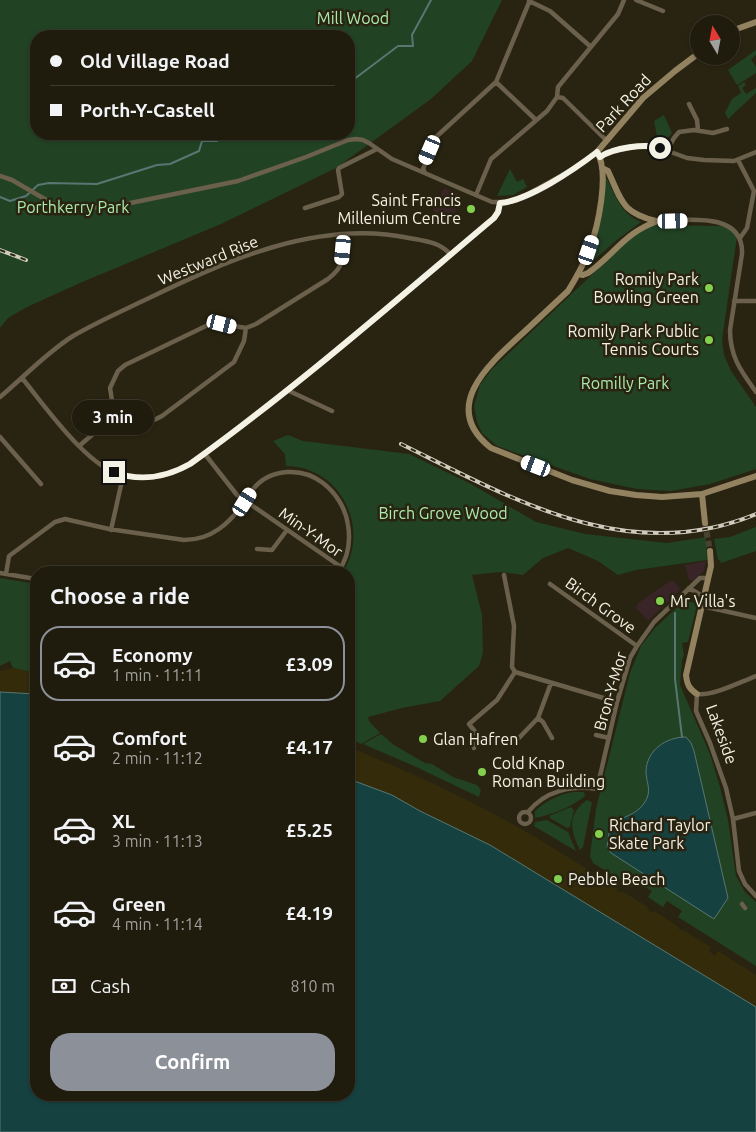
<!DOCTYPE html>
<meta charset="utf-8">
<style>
:root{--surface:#1f1b0d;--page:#2c281b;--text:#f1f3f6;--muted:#a1a19d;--line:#3c392e;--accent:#8c9099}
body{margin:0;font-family:Ubuntu,sans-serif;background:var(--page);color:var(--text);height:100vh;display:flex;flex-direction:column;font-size:19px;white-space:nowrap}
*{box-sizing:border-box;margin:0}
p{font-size:16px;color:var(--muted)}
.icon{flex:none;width:28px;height:28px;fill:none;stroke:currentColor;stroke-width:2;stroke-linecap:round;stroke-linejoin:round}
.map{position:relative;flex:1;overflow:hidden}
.side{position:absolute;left:30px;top:566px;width:325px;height:535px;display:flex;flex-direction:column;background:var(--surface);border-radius:20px;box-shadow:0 1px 4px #0004,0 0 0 1px var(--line)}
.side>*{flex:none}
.hud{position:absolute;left:30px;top:30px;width:325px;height:110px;border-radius:20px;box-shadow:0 1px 4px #0004,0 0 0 1px var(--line);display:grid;align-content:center;height:110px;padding:0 20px;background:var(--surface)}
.needle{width:32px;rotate:350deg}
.buttons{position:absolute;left:690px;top:15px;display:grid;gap:10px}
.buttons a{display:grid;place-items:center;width:50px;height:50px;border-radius:50%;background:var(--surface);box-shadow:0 1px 4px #0004,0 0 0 1px var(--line);font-size:25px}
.end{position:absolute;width:22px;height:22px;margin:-11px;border:6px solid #f4f1e5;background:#111;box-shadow:0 0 0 2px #111}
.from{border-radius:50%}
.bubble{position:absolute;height:35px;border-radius:18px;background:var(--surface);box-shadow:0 1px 4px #0004,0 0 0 1px var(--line);font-size:16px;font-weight:600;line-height:35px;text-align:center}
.car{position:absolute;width:15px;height:30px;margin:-15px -8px;border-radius:6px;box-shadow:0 0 4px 1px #0007;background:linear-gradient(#fff 24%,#345 0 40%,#fff 0 76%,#345 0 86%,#fff 0)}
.hud b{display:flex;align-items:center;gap:18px;height:48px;font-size:19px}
.hud b+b{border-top:1px solid var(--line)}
.hud i{width:12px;height:12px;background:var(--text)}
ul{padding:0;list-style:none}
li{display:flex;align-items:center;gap:15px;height:75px;margin:0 10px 8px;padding:0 10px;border:2px solid transparent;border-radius:20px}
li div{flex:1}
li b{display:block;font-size:19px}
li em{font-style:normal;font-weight:600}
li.on{border-color:var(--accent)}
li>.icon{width:45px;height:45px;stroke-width:1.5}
h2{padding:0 20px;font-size:22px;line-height:60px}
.pay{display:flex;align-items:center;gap:12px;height:55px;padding:0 20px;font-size:19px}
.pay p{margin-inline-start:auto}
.button{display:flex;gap:10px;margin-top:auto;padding:10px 20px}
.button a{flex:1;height:58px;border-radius:20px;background:var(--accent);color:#fff;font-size:20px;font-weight:600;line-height:58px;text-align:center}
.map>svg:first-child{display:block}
.commercial{fill:#392528}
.green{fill:#224224;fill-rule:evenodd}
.sand{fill:#332b0a}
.water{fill:#164141;stroke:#597672}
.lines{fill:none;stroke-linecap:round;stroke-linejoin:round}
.stream{stroke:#597672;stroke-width:2}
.secondary-tunnel{stroke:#474331;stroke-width:6;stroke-dasharray:6 3;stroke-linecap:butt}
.street{stroke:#6b604b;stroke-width:4.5}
.secondary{stroke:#938260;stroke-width:6}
.rail-casing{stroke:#cfccbf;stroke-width:4}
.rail{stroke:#292411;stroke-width:2;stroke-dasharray:5.5;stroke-linecap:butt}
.route{stroke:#f4f1e5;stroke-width:6}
.poi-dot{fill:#83d04e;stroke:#292411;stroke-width:2}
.labels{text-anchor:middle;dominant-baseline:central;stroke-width:5;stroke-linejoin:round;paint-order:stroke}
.park-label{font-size:16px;fill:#abebac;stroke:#292411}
.street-label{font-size:16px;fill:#f4f1e5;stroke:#292411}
.poi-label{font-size:16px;fill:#f4f1e5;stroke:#292411;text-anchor:start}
</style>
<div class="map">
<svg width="756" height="1132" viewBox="0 0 756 1132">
<rect width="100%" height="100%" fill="#292411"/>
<path class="commercial" d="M 444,188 L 462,196 L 452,219 L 433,211 Z
M 706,561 L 704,571 L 693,581 L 689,580 L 685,565 Z
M 672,580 L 681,589 L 648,621 L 636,608 L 638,603 Z"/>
<path class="green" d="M 0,0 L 502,0 L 472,61 L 431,99 L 336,168 L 221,224 L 80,283 L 27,307 L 8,318 L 0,328 ZM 36,36 L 349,36 L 349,134 L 36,134 Z
M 756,50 L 756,55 L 751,59 L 756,67 L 756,73 L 737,85 L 728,70 Z
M 744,82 L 746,85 L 742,88 L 746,94 L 756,88 L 756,93 L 728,119 L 725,113 L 732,99 L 741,93 L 738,86 Z
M 664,115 L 672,133 C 668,138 665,143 658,141 L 654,121 Z
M 510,169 L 517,182 L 523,179 L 527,187 L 513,195 L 497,196 Z
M 606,177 C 616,196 620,213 641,222 L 618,239 L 589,264 L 587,264 C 600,231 603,212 605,178 Z
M 654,225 L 722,226 L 731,229 L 737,236 L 722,340 L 724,355 L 731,371 L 756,407 L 756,469 L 710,484 L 671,491 L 637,489 L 590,479 L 497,446 L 482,433 L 477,422 L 474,406 L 480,385 L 492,369 L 635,234 Z
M 288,435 L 303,441 L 409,454 L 471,484 L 536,522 L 585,534 L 667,543 L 706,537 L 707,560 L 636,570 L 618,575 L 598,561 L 568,548 L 543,558 L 523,575 L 500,572 L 472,575 L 482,615 L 483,653 L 479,666 L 440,701 L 402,708 L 368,717 L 369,721 L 380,733 L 361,744 L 349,738 L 349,572 L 343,572 C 371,528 340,466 286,466 L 285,454 L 273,441 Z
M 756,527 L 756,551 L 721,563 L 720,560 L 718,560 L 714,539 L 730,537 Z
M 0,578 L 36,584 L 36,673 L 13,668 L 10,661 L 0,666 Z
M 686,599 L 697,605 L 688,642 L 682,643 L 684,655 L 682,660 L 680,685 L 710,754 L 720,787 L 728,820 L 736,876 L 745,892 L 756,902 L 756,966 L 678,917 L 682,911 L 667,901 L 663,907 L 648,897 L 652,891 L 636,882 L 632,887 L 593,863 L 590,856 L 596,809 L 630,673 L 641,646 L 655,628 Z
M 381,734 L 394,745 L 425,763 L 432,764 L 453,777 L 477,785 L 481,790 L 479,797 L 412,765 L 363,744 Z
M 573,792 L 584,792 L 585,796 C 571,807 552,815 535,818 L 535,811 C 546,801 557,795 573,792 Z
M 587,800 L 592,802 L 583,847 L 580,850 C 570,830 567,814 587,800 Z
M 571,807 L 574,810 L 570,827 L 567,828 L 550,818 L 549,816 Z
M 547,820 L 568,832 L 576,851 L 534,826 L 535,822 Z"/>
<path class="sand" d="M 13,668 L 36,673 L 36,694 L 0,692 L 0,671 Z
M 349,747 C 403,769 456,793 507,821 C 545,842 581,865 617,888 L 617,890 L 621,893 L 622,891 L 648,907 L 647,909 L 652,913 L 654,911 L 679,927 L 678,928 L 682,931 L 683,930 L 711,947 L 709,951 L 715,956 L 718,951 L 756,975 L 756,1026 L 349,785 Z"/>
<path class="water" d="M 0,692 L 36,694 L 36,1095 L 349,1095 L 349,779 L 392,795 L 420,811 L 490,845 L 756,1007 L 756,1132 L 0,1132 Z
M 686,737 L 691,743 L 694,751 L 728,898 L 714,919 L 611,853 L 607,847 L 610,826 C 622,815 638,817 647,798 C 651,789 646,781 646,771 C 647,750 666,737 686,737 Z"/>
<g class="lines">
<path class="stream" d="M 349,83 L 398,46 L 413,46 L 412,35 L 431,0
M 0,197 L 10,201 L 26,196 L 38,185 L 49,183 L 97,184 L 157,165 L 170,164 L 199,151 L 202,141 L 217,141 L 227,134
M 675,613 L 675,679 L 682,737"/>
<path class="secondary-tunnel" d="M 705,523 L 710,551"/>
<path class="street" d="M 636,0 L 663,11
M 529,1 L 550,11 L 591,47
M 496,82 L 536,120
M 557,97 L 558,87 L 618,14 L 624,0
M 557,97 L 563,98 L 607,141
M 689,104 L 697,120 L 698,130
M 667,150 L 674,138 L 679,132 L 694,130 L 713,133 L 727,129
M 600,157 L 607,152 L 648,145 L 660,148 L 687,158 L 704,160 L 734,161 L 756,152
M 738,160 L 754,191 L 747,228 L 740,238
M 425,173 L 423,169 L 436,137 L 496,82 L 530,0
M 0,176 L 12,180 L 55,205 L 106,208 L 238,181 L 306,157 L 348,140 L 356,139 L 363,140 L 369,143 L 392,159 L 492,202 L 509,202 L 517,200 L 566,173 L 597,152
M 476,195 L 491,159 L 547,111 L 557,97
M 305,208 L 339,197 L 342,194 L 338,170 L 339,168 L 377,149
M 658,221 C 687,220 744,211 742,254 L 730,330 C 730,357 741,371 756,392
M 734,301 L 756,301
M 22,378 C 45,406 89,470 125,476 C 142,479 161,478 177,471 C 204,459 230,433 254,415 C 336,353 415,285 494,218 L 499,212 L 500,203
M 287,390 L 332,411
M 0,397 C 24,377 46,353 73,336 C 97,322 122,311 147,299 C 227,260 319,219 409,238 C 425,241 439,242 450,254
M 114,413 C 134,420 141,428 162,416 L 234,362 L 244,341 L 246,328
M 0,437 L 41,484
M 79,446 L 112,418 L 114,413 L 110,388 L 118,371 L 125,365 L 208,325 L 222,324 L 246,328 L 256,324 L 328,279 C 346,265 344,256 342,234
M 204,453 L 237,495 L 341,567
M 111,530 L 123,476
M 257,549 L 272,550 L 287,530
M 0,573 L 36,579
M 6,574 L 9,556 L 55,522 L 65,519 L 109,529 L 184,540 C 212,540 230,523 245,501 C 248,496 250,492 254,488 C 271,468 303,467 323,483 C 336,493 346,509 348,525 C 351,543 348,558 338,572
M 550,584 L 637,646
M 689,588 L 704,597
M 702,606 L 756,618
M 515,672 L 617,702
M 756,676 C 740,682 713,696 697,694 L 696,711 L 710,743 L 726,788 L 733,819 L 739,871 L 745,884 L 756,896
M 538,718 L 543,722 L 552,738
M 596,735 L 609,738
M 516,741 L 538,718 L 551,683
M 474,748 L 476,733 L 469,724 L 497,700 L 515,672 L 512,667 L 514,626 L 504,575
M519 818a6 6 0 1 1 12 0a6 6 0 1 1-12 0Z
M 528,812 C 545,791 571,785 597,789 L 617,702 L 630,658 L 637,646 L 654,622 L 700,578 L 708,578
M 733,819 L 756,813
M 742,904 L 745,908"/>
<path class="secondary" d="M 731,31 L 756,22
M 699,53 L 675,71 L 643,98 L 597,152 C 610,172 598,228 589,250 C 584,264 576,278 568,291 C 553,305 538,319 523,333 C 489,364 439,407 491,448 L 572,480 L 610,491 L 636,495 L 662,497 L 702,494 L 756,476
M 602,168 L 608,171 C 622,201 621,212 656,221
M 578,274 L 583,275 L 588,273 C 614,255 625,232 658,221
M 702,494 L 705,523
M 697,694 C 689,689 687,684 686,675 L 711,566 L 710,551"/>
<defs>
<path id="rail" d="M 0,250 L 26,260
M 401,444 C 513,499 628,567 756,514"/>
</defs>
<use href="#rail" class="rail-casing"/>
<use href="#rail" class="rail"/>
</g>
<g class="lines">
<path class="route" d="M 114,472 C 140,482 167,477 190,464 C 296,388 394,302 494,218 L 498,212 L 500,203 C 528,201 575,169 597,152 L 600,157 C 613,148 645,143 660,148"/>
</g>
<g class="poi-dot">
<circle cx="471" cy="209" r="5"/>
<circle cx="709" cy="288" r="5"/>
<circle cx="709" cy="340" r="5"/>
<circle cx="660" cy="601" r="5"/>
<circle cx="423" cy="739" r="5"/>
<circle cx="482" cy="772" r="5"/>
<circle cx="599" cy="834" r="5"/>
<circle cx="558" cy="879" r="5"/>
</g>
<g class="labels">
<g class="park-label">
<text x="353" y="18">Mill Wood</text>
<text x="73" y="207">Porthkerry Park</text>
<text x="625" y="383">Romilly Park</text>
<text x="443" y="513">Birch Grove Wood</text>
</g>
<g class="street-label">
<text transform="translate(623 103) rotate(-47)">Park Road</text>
<text transform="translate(208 260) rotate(-22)">Westward Rise</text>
<text transform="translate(311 532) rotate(35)">Min-Y-Mor</text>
<text transform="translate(601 605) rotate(36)">Birch Grove</text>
<text transform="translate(610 691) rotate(-74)">Bron-Y-Mor</text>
<text transform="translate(722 734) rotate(70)">Lakeside</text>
</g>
<g class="poi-label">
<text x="461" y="200" text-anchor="end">Saint Francis<tspan x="461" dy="18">Millenium Centre</tspan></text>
<text x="699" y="279" text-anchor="end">Romily Park<tspan x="699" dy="18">Bowling Green</tspan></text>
<text x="699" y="331" text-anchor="end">Romily Park Public<tspan x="699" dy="18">Tennis Courts</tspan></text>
<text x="670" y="601">Mr Villa's</text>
<text x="433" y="739">Glan Hafren</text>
<text x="492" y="763">Cold Knap<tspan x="492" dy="18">Roman Building</tspan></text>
<text x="609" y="825">Richard Taylor<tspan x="609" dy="18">Skate Park</tspan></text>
<text x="568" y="879">Pebble Beach</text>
</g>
</g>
</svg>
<div class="buttons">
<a><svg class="needle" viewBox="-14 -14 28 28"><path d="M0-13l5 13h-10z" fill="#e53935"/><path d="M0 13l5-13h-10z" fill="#a1a19d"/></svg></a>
</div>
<i class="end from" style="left:660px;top:148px"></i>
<i class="end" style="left:114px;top:472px"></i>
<div class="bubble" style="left:72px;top:400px;width:82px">3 min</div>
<i class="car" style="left:430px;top:150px;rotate:203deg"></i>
<i class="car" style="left:673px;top:221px;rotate:89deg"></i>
<i class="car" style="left:343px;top:250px;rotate:185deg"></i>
<i class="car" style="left:589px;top:250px;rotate:19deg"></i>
<i class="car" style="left:222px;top:324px;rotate:104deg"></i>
<i class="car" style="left:536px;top:466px;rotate:291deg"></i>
<i class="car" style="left:245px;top:502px;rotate:32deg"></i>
<div class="hud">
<b><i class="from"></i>Old Village Road</b>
<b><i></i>Porth-Y-Castell</b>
</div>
<section class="side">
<h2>Choose a ride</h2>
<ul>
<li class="on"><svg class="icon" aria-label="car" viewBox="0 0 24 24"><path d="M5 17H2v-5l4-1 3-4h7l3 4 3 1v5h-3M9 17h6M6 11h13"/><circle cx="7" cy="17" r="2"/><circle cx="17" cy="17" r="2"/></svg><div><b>Economy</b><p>1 min · 11:11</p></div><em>£3.09</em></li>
<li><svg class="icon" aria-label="car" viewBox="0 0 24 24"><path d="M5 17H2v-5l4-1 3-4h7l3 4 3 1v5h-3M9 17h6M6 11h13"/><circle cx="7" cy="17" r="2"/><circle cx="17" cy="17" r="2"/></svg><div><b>Comfort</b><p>2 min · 11:12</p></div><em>£4.17</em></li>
<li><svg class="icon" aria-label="car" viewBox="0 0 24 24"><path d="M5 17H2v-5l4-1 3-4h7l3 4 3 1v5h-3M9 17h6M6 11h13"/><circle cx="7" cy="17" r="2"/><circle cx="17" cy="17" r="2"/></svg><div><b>XL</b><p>3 min · 11:13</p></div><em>£5.25</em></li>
<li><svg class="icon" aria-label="car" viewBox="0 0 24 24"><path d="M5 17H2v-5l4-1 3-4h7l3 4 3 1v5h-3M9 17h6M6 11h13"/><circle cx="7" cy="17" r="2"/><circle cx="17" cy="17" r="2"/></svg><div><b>Green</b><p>4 min · 11:14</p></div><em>£4.19</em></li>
</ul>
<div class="pay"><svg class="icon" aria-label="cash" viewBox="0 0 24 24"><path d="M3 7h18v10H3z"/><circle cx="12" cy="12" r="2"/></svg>Cash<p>810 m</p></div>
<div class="button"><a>Confirm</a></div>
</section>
</div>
